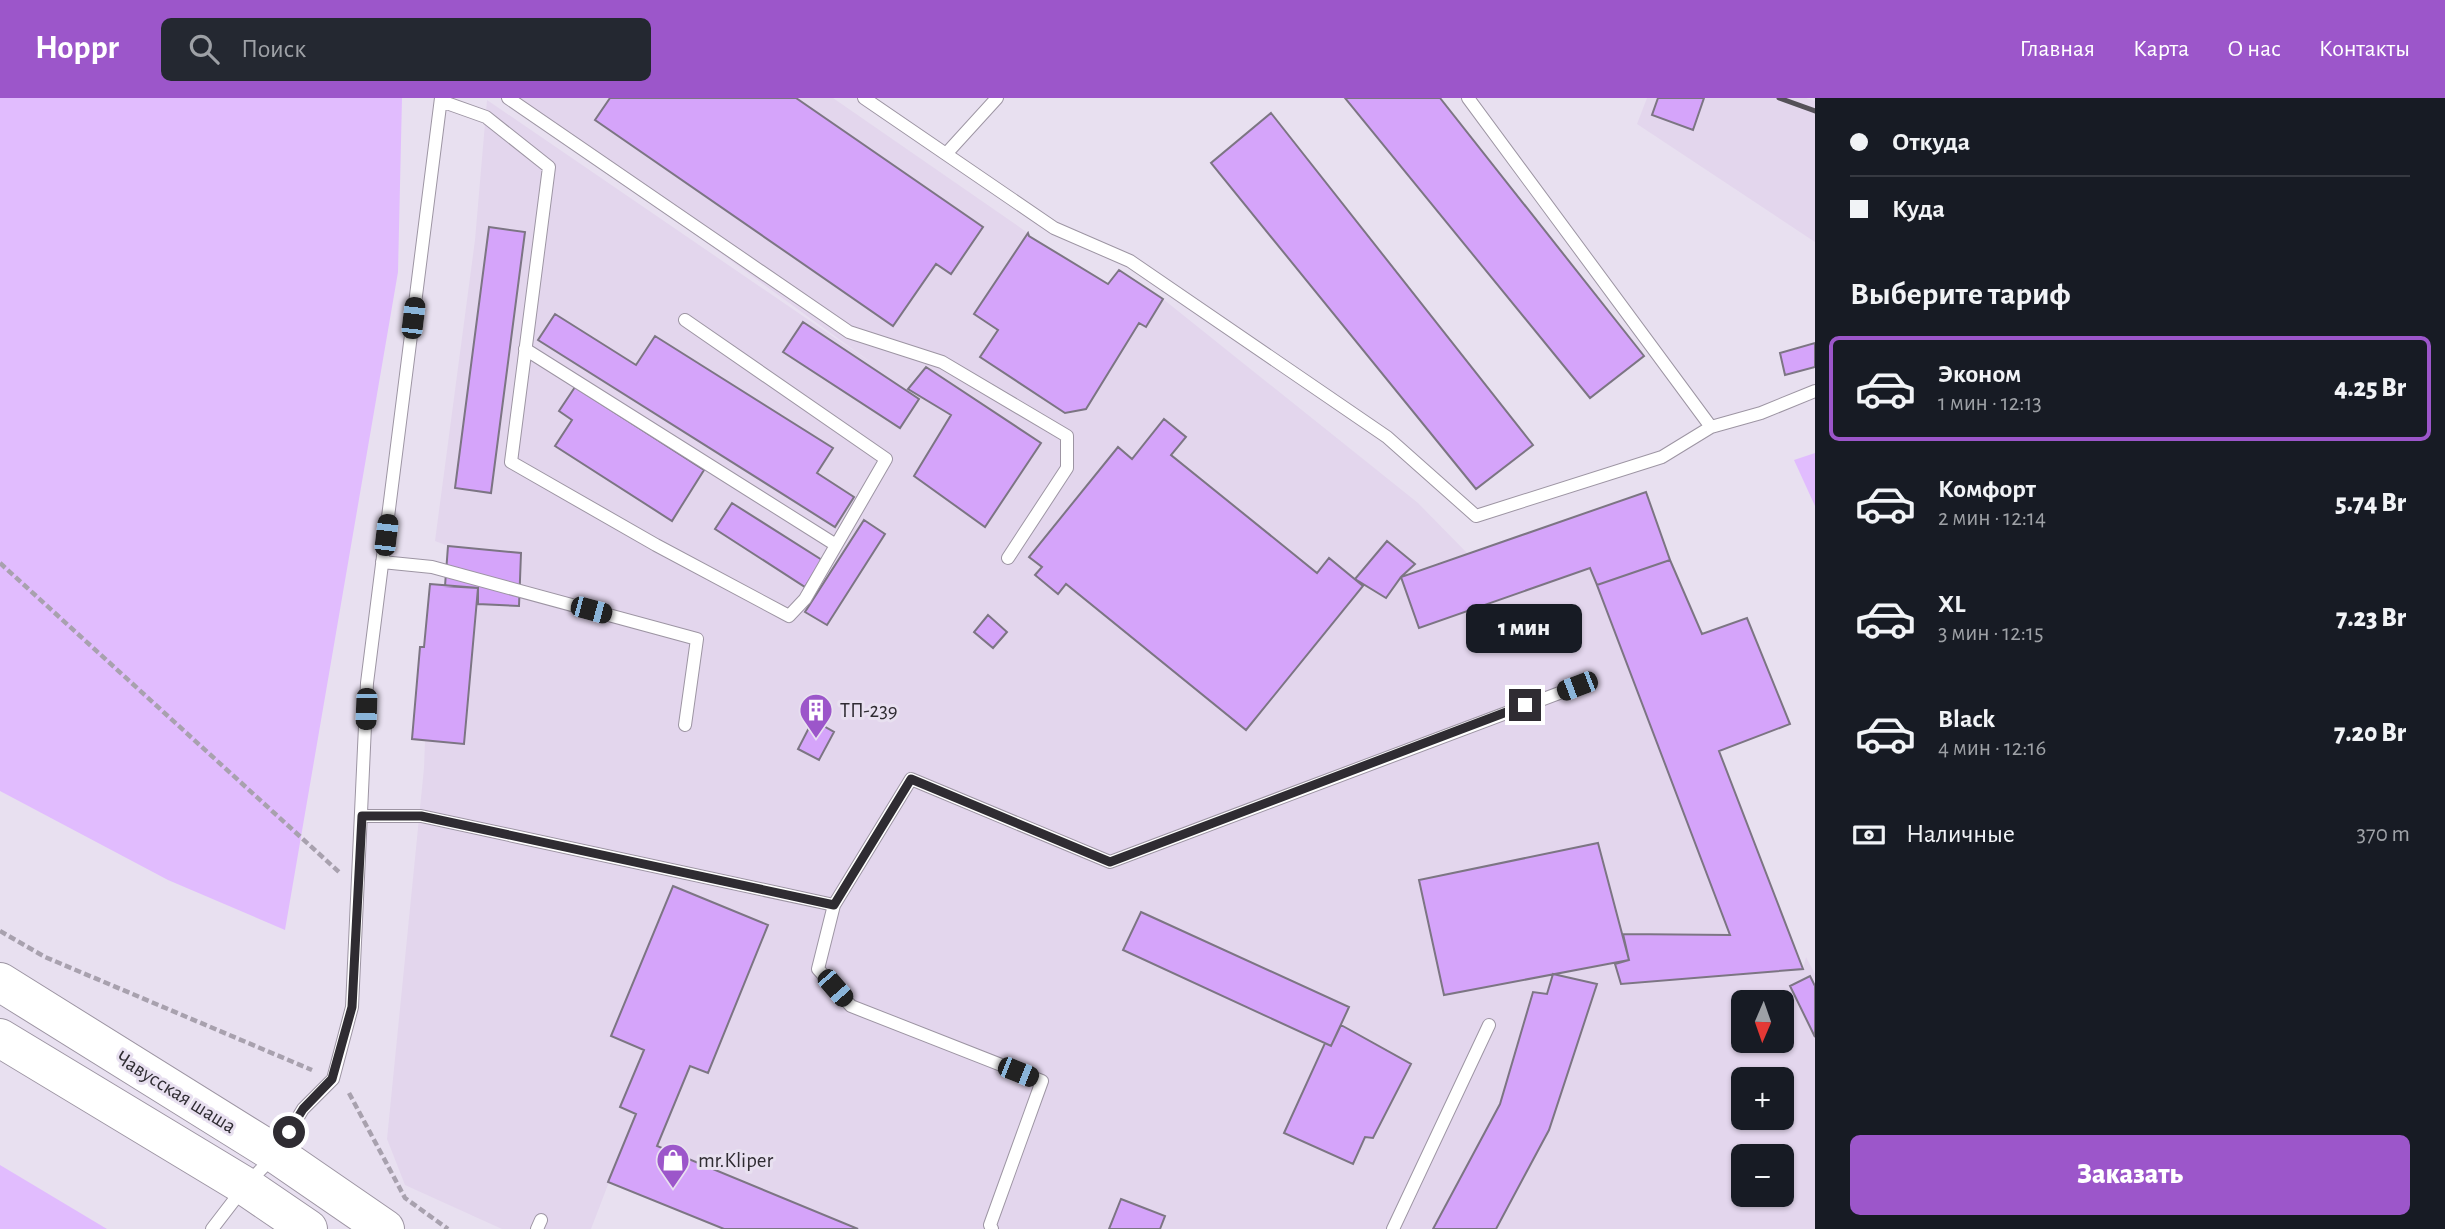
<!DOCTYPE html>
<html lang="ru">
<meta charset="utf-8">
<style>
:root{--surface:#171b24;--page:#242831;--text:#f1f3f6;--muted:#9ea1a6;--line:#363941;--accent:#9c56ca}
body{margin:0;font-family:"Alegreya Sans",sans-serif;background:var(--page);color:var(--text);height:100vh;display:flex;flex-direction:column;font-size:26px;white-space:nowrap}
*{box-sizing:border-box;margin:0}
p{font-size:23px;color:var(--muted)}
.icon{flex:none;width:38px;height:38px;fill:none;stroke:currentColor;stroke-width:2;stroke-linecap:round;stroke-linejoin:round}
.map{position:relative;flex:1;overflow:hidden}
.side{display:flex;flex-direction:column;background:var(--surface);width:630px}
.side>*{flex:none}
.top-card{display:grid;align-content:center;height:154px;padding:0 35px;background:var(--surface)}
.needle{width:46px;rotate:182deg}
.buttons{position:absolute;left:1731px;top:892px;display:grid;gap:14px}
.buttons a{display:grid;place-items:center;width:63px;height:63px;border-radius:10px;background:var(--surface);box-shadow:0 2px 5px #0004;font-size:35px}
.end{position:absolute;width:32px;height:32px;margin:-16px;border:9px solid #2f2c32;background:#fff;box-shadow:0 0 0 4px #fff}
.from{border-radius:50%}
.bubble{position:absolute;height:49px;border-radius:10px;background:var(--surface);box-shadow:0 2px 5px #0004;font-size:23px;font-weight:800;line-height:49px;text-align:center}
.car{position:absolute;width:21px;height:42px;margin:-21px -10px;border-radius:9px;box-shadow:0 0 5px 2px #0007;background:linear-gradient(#222 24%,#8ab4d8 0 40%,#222 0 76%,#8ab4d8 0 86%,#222 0)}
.top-card b{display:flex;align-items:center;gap:24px;height:66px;font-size:26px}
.top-card b+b{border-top:2px solid var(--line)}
.top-card i{width:18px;height:18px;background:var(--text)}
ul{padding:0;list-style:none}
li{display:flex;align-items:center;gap:21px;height:105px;margin:0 14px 10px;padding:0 21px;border:4px solid transparent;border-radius:10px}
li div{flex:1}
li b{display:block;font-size:26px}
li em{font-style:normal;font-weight:800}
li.selected{border-color:var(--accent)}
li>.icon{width:63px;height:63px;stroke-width:1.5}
h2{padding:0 35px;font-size:32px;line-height:84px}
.pay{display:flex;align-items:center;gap:18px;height:77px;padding:0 35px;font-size:26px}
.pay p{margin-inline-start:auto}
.button{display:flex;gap:14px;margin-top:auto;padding:14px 35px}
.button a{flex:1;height:80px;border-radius:10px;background:var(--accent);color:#fff;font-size:28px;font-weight:800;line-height:80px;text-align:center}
header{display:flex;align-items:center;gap:42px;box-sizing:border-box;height:98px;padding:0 35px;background:var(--accent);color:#fff}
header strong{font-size:33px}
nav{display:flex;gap:38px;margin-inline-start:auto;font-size:24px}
.search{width:490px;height:63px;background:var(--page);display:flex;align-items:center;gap:18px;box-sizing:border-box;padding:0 24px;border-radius:10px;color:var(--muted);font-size:26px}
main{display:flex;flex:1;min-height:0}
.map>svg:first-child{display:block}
.built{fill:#e3d6ed;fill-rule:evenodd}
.green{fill:#e1bcfe}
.building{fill:#d5a4fa;stroke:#7c7583;stroke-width:2}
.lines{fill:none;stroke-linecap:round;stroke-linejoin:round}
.service-casing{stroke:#9d95a3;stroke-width:14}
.primary-casing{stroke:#9d95a3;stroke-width:40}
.path{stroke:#a8a1ae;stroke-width:4.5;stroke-dasharray:7 3.5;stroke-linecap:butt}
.service{stroke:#fff;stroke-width:12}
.primary{stroke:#fff;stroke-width:38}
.rail{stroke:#545058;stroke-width:5}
.route{stroke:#2f2c32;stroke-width:9}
.labels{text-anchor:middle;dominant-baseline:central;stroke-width:6;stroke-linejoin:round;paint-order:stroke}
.poi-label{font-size:21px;fill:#2f2c32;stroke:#e8e0f0;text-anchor:start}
.street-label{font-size:21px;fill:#2f2c32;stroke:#e8e0f0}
</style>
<header>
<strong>Hoppr</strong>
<div class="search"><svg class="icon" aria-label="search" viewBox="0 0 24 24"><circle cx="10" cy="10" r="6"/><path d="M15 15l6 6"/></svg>Поиск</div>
<nav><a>Главная</a><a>Карта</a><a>О нас</a><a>Контакты</a></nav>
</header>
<main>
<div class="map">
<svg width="1815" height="1131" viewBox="0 0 1815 1131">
<rect width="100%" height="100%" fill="#e8e0f0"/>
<path class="built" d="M 507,0 L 833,0 L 1028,135 L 1029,138 L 1108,186 L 1119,172 L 1163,201 L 1418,405 L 1468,456 L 1670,462 L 1702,536 L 1747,520 L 1790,626 L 1719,654 L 1803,870 L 1806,859 L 1815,876 L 1815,1131 L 724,1131 L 609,1084 L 591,1131 L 502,1131 L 405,1087 L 387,1041 L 424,670 L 425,642 L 412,641 L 420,549 L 424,549 L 430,486 L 445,488 L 448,448 L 435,443 L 475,142 L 487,2 L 876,268 ZM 1743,905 L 1782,905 L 1782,943 L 1743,943 ZM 1743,982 L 1782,982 L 1782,1020 L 1743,1020 ZM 1743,1059 L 1782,1059 L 1782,1097 L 1743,1097 Z
M 1647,0 L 1806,0 L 1815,3 L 1815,144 L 1637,26 Z"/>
<path class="green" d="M 0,0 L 402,0 L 398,174 L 285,832 L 168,782 L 0,693 Z
M 1815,355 L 1815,408 L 1794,362 Z
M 0,1066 L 0,1067 L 107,1131 L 0,1131 Z"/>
<path class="building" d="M 610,0 L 796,0 L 983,129 L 951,176 L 936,166 L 893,228 L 595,22 Z
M 1345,0 L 1440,0 L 1644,258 L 1590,300 Z
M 1658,0 L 1704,0 L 1693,32 L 1652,17 Z
M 1271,15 L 1533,347 L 1476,391 L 1211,65 Z
M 489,129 L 525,134 L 491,395 L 455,390 Z
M 1028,135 L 1029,138 L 1108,186 L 1119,172 L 1163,201 L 1146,229 L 1139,225 L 1086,311 L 1065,315 L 980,259 L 998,232 L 974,216 Z
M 555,216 L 636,267 L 655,238 L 833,350 L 817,375 L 854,399 L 835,429 L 538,242 Z
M 803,224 L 919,301 L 900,330 L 783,254 Z
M 1815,245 L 1815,269 L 1785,277 L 1780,255 Z
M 926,269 L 1041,345 L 985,429 L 914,378 L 951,317 L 908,291 Z
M 575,289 L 704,372 L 672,423 L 555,348 L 572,322 L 559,313 Z
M 1164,321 L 1186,339 L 1171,357 L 1317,475 L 1329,460 L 1363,488 L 1246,632 L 1066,486 L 1058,496 L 1035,477 L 1042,469 L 1029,459 L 1118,349 L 1132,361 Z
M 1646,394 L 1670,462 L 1597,487 L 1590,470 L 1419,530 L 1401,479 Z
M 732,405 L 822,462 L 805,489 L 715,431 Z
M 864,422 L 885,436 L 827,527 L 805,514 Z
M 1387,443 L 1415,466 L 1401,479 L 1386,500 L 1355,481 Z
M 448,448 L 521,455 L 519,508 L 478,506 L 478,490 L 445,488 Z
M 1670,462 L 1702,536 L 1747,520 L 1790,626 L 1719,653 L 1803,871 L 1621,886 L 1615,866 L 1629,862 L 1623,836 L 1730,837 L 1597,487 Z
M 430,486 L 478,490 L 464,646 L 412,641 L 420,549 L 424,549 Z
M 988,517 L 1007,534 L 993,550 L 974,534 Z
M 813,622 L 834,634 L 819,662 L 798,651 Z
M 1598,745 L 1629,862 L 1444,897 L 1419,782 Z
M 673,788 L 768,827 L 708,975 L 690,968 L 657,1048 L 858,1131 L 724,1131 L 608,1084 L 636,1016 L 620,1009 L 644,952 L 611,938 Z
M 1141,814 L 1349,909 L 1331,948 L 1123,852 Z
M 1553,876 L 1597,886 L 1549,1032 L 1496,1131 L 1433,1131 L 1500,1006 L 1533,894 L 1547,896 Z
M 1810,878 L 1815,888 L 1815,939 L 1790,888 Z
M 1341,927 L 1411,966 L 1373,1040 L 1365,1039 L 1353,1066 L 1284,1035 L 1325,945 L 1331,948 Z
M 1121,1101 L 1165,1118 L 1160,1131 L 1109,1131 Z"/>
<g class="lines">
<defs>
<path id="service" d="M 508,0 L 849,234 L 942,264 L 1067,338 L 1067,370 L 1008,460
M 864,0 L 1054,130 L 1130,163 L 1387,339 L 1476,418 L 1662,359 L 1711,329 L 1761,315 L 1815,293
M 1468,0 L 1711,329
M 441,3 L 486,19 L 549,69 L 511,364 L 656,447 L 789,518 L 805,501 L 886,361 L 685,222
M 946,56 L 997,0
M 525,251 L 836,447
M 382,464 L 432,469 L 697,541 L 685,627
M 362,718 L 421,718 L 834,807 L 911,681 L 1110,764 L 1578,588
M 834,807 L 818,871 L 851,908 L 1042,983 L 990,1127 L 992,1131
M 212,1131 L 245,1088 L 276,1056 L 303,1011 L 333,981 L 352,909 L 367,585 L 441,0
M 537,1131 L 541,1122
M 1393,1131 L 1489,927"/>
<path id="primary" d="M 0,884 L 276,1056 L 385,1131
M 0,940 L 245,1088 L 308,1131"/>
</defs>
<use href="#service" class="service-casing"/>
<use href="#primary" class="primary-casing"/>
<path class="path" d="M 0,465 L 339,774
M 0,833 L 45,859 L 312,972
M 349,995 L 405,1100 L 448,1131"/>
<use href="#service" class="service"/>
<use href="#primary" class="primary"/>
<path class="rail" d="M 1779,0 L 1815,13"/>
</g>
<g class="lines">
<path class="route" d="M 289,1034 L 303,1011 L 332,981 L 352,909 L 362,718 L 421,718 L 834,807 L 911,681 L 1110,764 L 1525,607"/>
</g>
<defs>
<symbol id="building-pin" viewBox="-11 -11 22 30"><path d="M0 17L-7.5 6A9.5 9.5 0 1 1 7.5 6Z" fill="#9c56ca" stroke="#e8e0f0"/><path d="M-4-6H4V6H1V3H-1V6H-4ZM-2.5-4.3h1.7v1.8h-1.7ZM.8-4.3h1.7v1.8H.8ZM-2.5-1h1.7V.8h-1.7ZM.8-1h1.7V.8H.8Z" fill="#fff"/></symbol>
<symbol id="shop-pin" viewBox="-11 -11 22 30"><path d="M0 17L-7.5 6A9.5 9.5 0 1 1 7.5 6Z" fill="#9c56ca" stroke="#e8e0f0"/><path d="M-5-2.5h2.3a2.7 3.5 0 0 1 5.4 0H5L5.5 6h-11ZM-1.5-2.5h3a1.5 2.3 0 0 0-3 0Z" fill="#fff"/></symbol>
</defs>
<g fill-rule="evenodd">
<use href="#building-pin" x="797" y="593" width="38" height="52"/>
<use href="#shop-pin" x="654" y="1043" width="38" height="52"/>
</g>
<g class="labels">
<g class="poi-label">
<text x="840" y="612">ТП-239</text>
<text x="698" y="1062">mr.Kliper</text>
</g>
<g class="street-label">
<text transform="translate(176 994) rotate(32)">Чавусская шаша</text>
</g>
</g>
</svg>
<div class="buttons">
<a><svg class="needle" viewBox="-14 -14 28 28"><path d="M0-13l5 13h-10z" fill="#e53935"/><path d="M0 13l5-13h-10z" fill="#9ea1a6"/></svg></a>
<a>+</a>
<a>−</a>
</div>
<i class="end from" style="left:289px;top:1034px"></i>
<i class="end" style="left:1525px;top:607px"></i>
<div class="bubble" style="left:1466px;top:506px;width:116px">1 мин</div>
<i class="car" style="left:413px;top:220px;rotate:7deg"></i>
<i class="car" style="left:386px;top:437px;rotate:7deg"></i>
<i class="car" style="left:591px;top:512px;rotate:105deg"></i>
<i class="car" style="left:1577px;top:588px;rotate:249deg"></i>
<i class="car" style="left:366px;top:611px;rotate:182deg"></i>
<i class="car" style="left:835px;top:890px;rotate:139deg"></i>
<i class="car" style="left:1018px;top:974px;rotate:112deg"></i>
</div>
<section class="side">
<div class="top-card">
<b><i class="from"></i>Откуда</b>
<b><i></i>Куда</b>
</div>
<h2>Выберите тариф</h2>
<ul>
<li class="selected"><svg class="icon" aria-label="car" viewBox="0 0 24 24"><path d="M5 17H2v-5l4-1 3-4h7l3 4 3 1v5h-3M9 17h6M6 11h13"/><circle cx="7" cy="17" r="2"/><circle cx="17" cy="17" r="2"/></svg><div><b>Эконом</b><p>1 мин · 12:13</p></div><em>4.25 Br</em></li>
<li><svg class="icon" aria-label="car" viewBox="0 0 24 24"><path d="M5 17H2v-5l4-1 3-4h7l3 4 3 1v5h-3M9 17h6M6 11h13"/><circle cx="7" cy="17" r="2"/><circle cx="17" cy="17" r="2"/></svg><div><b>Комфорт</b><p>2 мин · 12:14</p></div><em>5.74 Br</em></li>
<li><svg class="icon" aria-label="car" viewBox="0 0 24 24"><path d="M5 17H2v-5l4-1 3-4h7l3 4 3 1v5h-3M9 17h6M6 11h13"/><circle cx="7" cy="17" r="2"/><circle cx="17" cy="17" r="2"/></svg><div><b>XL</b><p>3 мин · 12:15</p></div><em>7.23 Br</em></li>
<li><svg class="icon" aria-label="car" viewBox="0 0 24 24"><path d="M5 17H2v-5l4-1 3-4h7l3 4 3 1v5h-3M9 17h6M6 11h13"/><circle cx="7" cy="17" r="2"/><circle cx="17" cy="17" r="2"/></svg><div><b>Black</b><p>4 мин · 12:16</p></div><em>7.20 Br</em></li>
</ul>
<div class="pay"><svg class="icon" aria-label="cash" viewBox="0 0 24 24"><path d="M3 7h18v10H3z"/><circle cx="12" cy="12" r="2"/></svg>Наличные<p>370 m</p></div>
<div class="button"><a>Заказать</a></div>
</section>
</main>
